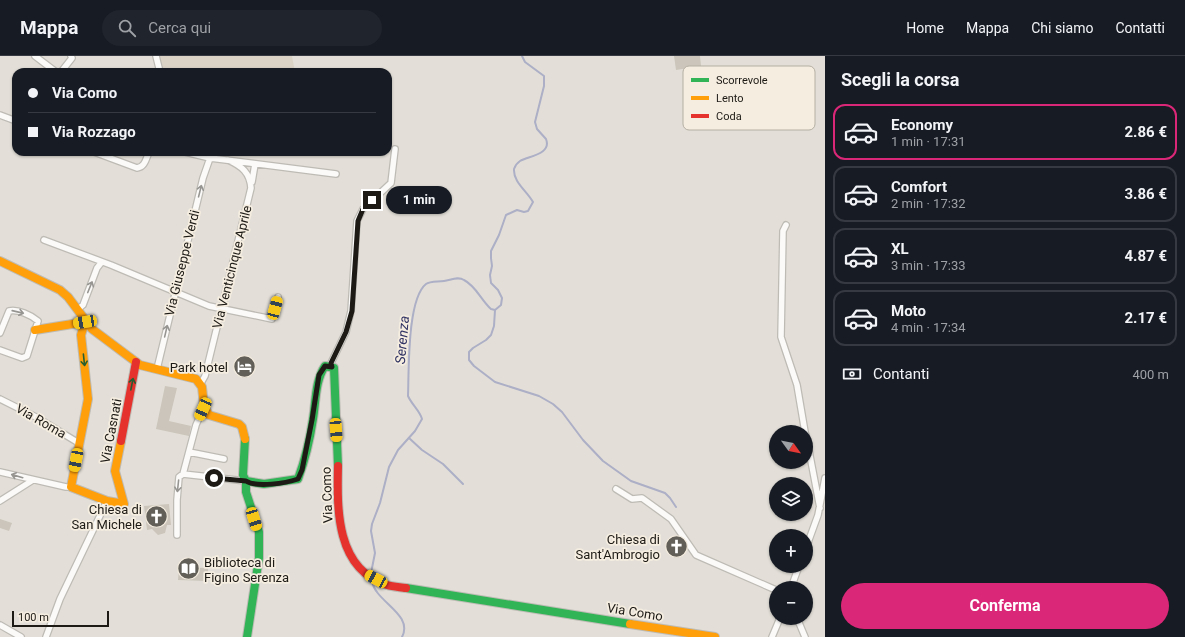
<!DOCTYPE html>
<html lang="it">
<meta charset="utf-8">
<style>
:root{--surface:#171b24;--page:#20242c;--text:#f1f3f6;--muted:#9ea1a6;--line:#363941;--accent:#db2777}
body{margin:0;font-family:Roboto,sans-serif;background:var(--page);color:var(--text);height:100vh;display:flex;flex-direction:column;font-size:15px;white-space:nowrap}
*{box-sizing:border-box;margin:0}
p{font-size:13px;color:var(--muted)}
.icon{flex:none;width:22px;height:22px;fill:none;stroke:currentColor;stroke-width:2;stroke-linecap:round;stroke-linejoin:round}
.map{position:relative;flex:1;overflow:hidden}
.sheet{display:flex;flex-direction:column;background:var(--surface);width:360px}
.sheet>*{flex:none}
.top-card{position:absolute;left:12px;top:12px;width:380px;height:88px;border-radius:12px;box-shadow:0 1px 3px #0004;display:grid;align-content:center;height:88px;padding:0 16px;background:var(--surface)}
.needle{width:26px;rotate:123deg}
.controls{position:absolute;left:769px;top:369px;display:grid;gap:8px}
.controls a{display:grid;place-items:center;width:44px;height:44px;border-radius:50%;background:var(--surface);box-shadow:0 1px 3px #0004;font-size:20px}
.scale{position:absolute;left:12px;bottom:10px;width:97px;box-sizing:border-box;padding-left:4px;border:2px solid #1d1a15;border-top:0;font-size:11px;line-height:14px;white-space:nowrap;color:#1d1a15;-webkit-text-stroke:3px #f5ede0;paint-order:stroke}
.end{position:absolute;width:18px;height:18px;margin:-9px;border:5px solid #1d1a15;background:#fff;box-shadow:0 0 0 2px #fff}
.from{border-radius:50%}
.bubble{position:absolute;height:28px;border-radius:14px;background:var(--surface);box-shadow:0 1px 3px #0004;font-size:13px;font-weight:700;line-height:28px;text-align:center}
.car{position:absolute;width:12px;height:24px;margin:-12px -6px;border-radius:5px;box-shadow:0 0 3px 1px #0007;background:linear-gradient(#f5c518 24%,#345 0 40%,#f5c518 0 76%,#345 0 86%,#f5c518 0)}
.top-card b{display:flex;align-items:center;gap:14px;height:38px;font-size:15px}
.top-card b+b{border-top:1px solid var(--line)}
.top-card i{width:10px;height:10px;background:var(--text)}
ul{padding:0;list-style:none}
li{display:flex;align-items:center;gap:12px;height:56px;margin:0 8px 6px;padding:0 8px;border:2px solid var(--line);border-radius:12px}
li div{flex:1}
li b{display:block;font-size:15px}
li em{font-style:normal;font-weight:700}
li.selected{border-color:var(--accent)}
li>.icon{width:36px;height:36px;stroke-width:1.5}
h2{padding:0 16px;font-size:18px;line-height:48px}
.pay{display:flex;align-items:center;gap:10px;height:44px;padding:0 16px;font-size:15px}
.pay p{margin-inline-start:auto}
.action{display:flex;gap:8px;margin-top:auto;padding:8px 16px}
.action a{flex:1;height:46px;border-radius:24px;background:var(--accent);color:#fff;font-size:16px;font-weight:700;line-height:46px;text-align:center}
header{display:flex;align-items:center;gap:24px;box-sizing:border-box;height:56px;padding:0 20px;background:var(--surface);border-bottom:1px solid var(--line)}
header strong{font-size:19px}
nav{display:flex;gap:22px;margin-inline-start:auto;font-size:14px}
.search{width:280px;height:36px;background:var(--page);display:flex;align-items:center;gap:10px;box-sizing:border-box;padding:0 14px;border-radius:22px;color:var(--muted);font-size:15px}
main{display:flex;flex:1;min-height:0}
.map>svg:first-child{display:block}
.built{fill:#dbd3c6}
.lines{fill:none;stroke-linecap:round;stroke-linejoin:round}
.stream{stroke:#acafc6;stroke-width:2}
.building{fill:#cbc5bb}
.street-casing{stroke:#bebbb5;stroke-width:8}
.fast-casing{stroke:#bebbb5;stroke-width:10}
.slow-casing{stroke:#bebbb5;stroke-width:10}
.jam-casing{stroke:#bebbb5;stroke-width:10}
.street{stroke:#fbfaf9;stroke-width:5.5}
.fast{stroke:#30b455;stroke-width:8}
.slow{stroke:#ff9f0a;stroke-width:8}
.jam{stroke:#e5322d;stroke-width:8}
.oneway{stroke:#979592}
.oneway2{stroke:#265f32}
.route{stroke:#1d1a15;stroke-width:5}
.labels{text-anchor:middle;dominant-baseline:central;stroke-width:3.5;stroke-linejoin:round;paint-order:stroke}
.street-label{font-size:13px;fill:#1d1a15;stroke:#f5ede0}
.poi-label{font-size:13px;fill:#1d1a15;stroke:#f5ede0;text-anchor:end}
.water-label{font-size:14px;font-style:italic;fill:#313364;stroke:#f5ede0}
.key{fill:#f5ede0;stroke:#b4aea3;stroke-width:1}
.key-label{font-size:11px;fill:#1d1a15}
</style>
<header>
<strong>Mappa</strong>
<div class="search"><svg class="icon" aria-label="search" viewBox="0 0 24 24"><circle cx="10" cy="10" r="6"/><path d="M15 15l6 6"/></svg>Cerca qui</div>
<nav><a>Home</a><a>Mappa</a><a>Chi siamo</a><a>Contatti</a></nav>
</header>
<main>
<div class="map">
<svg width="825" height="581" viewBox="0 0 825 581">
<rect width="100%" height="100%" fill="#e3dfd8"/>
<path class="built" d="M 159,0 L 292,0 L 295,16 L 161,16 Z"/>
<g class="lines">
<path class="stream" d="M 495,254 L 494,270 L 491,279 L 486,284 L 473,292 L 469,296 L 469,304 L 474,310 L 495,326 L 539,340 L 553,348 L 562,356 L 583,384 L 603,405 L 631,425 L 665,437 L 670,442 L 676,451
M 409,382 L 422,394 L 443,408 L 463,428
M 371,517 L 375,497 L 371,475 L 372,468 L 380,447 L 389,411 L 398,394 L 415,375 L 422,363 C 420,355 412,349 408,340 C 409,316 407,243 426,228 C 430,225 438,226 444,225 C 451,224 458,220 464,224 C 476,230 481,244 491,253 L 495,254 L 501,249 L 502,242 L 498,234 L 491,227 L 490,219 L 492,210 L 491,202 L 491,195 L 499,179 L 506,159 L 517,154 L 524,156 L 528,155 L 533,146 C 527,135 513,126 514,113 C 515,110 517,107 520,105 C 529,100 552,98 546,83 L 537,73 L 535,66 L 544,30 L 544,20 L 525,6 L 522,0
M 372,525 C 375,546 414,558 402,581"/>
</g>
<path class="building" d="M 674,0 L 700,0 L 701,10 L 676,14 Z
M 165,330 L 177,332 L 169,365 L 191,370 L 189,380 L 156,373 Z
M 169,448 L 171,469 L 167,469 L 165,477 L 158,479 L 152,473 L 147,474 L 144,450 Z
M 0,463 L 12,467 L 9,475 L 0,472 Z
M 673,485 L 678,485 L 681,498 L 672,499 Z
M 179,511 L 208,512 L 208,525 L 178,524 Z"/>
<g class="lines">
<defs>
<path id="street" d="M 35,0 L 56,16
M 156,0 L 160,16
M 61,16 L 72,2 L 71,0
M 0,59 L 16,65
M 94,96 L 137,112 C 145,111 146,103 149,96
M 185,96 L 210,102 L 336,118
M 252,126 L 255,108
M 786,169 L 783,175 L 781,281 L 797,329 L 805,376
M 44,184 L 111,209 L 209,250 L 272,263 L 278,241
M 77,254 L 83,249 L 97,212 L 101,207
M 0,277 L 9,255 C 18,253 31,259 38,265 L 27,300 L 22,302 L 0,294
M 332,311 L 331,307 L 346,276 L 351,255 L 357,165 L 363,153 L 391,127 L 395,93
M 157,313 L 203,122 L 210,102
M 201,327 L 205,320 L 251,132 C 250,117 242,110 228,104
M 0,343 L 36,361 L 77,386 L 79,390
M 806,379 L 820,452
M 189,396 L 224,403
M 0,416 L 66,431 L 71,431
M 183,418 L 246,425
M 616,433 L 632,443 L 642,442 L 671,463 L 696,499 L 776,534
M 0,445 L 33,424
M 177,479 L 177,444 L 179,421 L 183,418 L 196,369 L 203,353
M 806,492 L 818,459 L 825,422
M 791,532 L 799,510
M 797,562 L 805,581
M 0,569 L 21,581
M 46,581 L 60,543 L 107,445
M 772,581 L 780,562"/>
<path id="fast" d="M 245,383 L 243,419 L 246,425 L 246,436 L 259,476 L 259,502 L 247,581
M 246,425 L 264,428 L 298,423 C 305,404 310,383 313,363 C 316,345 315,325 325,310 L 334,312 L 338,410
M 406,532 L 630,568"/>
<path id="slow" d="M 0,205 L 60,234 L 68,241 L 92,273 L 140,309 L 196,323 L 202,331 L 204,350 L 209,359 L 239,368 L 242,371 L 245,383
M 35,274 L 85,266 L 81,279 L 88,343 L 71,431 L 107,445 L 124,448 L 115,415 L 121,385
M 630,568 L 715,581"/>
<path id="jam" d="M 121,385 L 136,306
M 338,410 C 337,454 336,513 387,529 C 393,531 400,531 406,532"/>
</defs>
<use href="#street" class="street-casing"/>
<use href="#fast" class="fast-casing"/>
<use href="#slow" class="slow-casing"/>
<use href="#jam" class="jam-casing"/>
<use href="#street" class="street"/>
<use href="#fast" class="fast"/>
<use href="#slow" class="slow"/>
<use href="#jam" class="jam"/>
</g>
<defs><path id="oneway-shaft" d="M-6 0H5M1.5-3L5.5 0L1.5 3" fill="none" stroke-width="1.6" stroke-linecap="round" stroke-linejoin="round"/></defs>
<g class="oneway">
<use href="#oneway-shaft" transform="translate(200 135) rotate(-76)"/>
<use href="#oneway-shaft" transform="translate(90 231) rotate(-68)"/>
<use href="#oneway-shaft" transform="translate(18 256) rotate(13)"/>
<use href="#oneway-shaft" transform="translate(166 275) rotate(-77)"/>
<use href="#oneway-shaft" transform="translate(17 420) rotate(-164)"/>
<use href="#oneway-shaft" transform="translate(178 430) rotate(96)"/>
</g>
<g class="oneway2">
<use href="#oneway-shaft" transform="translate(84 304) rotate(84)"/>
<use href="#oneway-shaft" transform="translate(132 328) rotate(-79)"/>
</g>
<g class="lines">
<path class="route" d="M 214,422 L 246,425 C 257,432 286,427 298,423 L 302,414 L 312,364 L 319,319 L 325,310 L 332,311 L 331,307 L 346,276 L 352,255 L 358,165 L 363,153 L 372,144"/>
</g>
<defs>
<symbol id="hotel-disc" viewBox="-11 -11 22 22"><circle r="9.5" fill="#625f59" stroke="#f5ede0"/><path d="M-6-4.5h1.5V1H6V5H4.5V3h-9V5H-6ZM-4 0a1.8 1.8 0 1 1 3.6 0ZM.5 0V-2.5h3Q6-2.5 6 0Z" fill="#fff"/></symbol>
<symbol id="church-disc" viewBox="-11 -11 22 22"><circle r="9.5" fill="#625f59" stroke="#f5ede0"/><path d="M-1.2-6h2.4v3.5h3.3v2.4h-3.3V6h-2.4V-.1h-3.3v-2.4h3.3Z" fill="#fff"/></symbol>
<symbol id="library-disc" viewBox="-11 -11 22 22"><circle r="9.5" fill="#625f59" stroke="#f5ede0"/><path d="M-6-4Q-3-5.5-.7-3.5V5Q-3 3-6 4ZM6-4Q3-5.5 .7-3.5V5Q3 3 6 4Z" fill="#fff"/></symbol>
</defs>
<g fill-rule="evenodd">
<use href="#hotel-disc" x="232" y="298" width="25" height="25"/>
<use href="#church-disc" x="144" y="448" width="25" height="25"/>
<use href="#church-disc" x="664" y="478" width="25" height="25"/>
<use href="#library-disc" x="176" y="500" width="25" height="25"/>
</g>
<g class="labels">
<g class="street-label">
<text transform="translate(182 207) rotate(-76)">Via Giuseppe Verdi</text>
<text transform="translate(232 211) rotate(-76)">Via Venticinque Aprile</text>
<text transform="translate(41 365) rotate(30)">Via Roma</text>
<text transform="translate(111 375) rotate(-79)">Via Casnati</text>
<text transform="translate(327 439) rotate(-92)">Via Como</text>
<text transform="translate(635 556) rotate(9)">Via Como</text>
</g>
<g class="poi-label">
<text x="228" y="311">Park hotel</text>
<text x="142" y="453">Chiesa di<tspan x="142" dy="15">San Michele</tspan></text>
<text x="660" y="483">Chiesa di<tspan x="660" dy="15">Sant'Ambrogio</tspan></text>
<text x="204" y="506" text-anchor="start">Biblioteca di<tspan x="204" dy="15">Figino Serenza</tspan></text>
</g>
<g class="water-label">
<text transform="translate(402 284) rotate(-85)">Serenza</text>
</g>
</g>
<rect x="683" y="10" width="132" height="64" rx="6" class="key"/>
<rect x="691" y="22" width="18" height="4" fill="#30b455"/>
<rect x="691" y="40" width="18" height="4" fill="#ff9f0a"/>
<rect x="691" y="58" width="18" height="4" fill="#e5322d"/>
<g class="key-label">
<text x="716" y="28">Scorrevole</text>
<text x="716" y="46">Lento</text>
<text x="716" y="64">Coda</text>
</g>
</svg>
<div class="controls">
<a><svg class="needle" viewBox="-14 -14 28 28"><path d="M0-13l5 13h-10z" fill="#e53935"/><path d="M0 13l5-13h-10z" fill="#9ea1a6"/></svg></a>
<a><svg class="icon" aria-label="layers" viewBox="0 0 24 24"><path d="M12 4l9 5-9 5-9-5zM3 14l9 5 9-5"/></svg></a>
<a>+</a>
<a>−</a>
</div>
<div class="scale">100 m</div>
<i class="end from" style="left:214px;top:422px"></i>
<i class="end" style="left:372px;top:144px"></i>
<div class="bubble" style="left:386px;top:130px;width:66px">1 min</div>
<i class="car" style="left:275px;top:252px;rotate:15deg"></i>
<i class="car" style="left:85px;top:266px;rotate:260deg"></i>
<i class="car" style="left:203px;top:353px;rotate:204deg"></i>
<i class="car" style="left:336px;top:374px;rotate:176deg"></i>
<i class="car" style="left:76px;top:404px;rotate:191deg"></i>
<i class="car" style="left:254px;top:463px;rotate:163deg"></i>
<i class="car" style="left:376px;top:523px;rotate:298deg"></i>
<div class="top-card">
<b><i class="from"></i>Via Como</b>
<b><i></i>Via Rozzago</b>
</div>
</div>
<section class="sheet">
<h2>Scegli la corsa</h2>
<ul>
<li class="selected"><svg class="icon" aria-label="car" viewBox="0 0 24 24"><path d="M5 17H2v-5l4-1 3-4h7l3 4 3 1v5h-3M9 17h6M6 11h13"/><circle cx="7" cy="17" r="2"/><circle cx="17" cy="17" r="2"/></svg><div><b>Economy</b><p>1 min · 17:31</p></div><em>2.86 €</em></li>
<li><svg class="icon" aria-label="car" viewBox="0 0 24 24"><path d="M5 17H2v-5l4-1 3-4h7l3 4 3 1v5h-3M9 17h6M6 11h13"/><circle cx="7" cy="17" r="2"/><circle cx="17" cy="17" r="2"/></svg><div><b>Comfort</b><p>2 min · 17:32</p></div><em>3.86 €</em></li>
<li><svg class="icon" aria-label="car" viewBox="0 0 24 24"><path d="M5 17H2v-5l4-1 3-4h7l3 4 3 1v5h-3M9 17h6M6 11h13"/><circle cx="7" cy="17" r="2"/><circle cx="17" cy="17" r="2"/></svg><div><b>XL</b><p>3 min · 17:33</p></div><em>4.87 €</em></li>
<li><svg class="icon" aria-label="car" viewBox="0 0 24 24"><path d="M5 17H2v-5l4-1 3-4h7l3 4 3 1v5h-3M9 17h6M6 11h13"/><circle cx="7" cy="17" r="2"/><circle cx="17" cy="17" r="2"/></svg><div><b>Moto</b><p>4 min · 17:34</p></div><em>2.17 €</em></li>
</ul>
<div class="pay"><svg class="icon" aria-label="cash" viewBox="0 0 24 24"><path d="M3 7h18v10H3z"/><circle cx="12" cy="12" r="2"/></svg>Contanti<p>400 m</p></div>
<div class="action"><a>Conferma</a></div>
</section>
</main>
